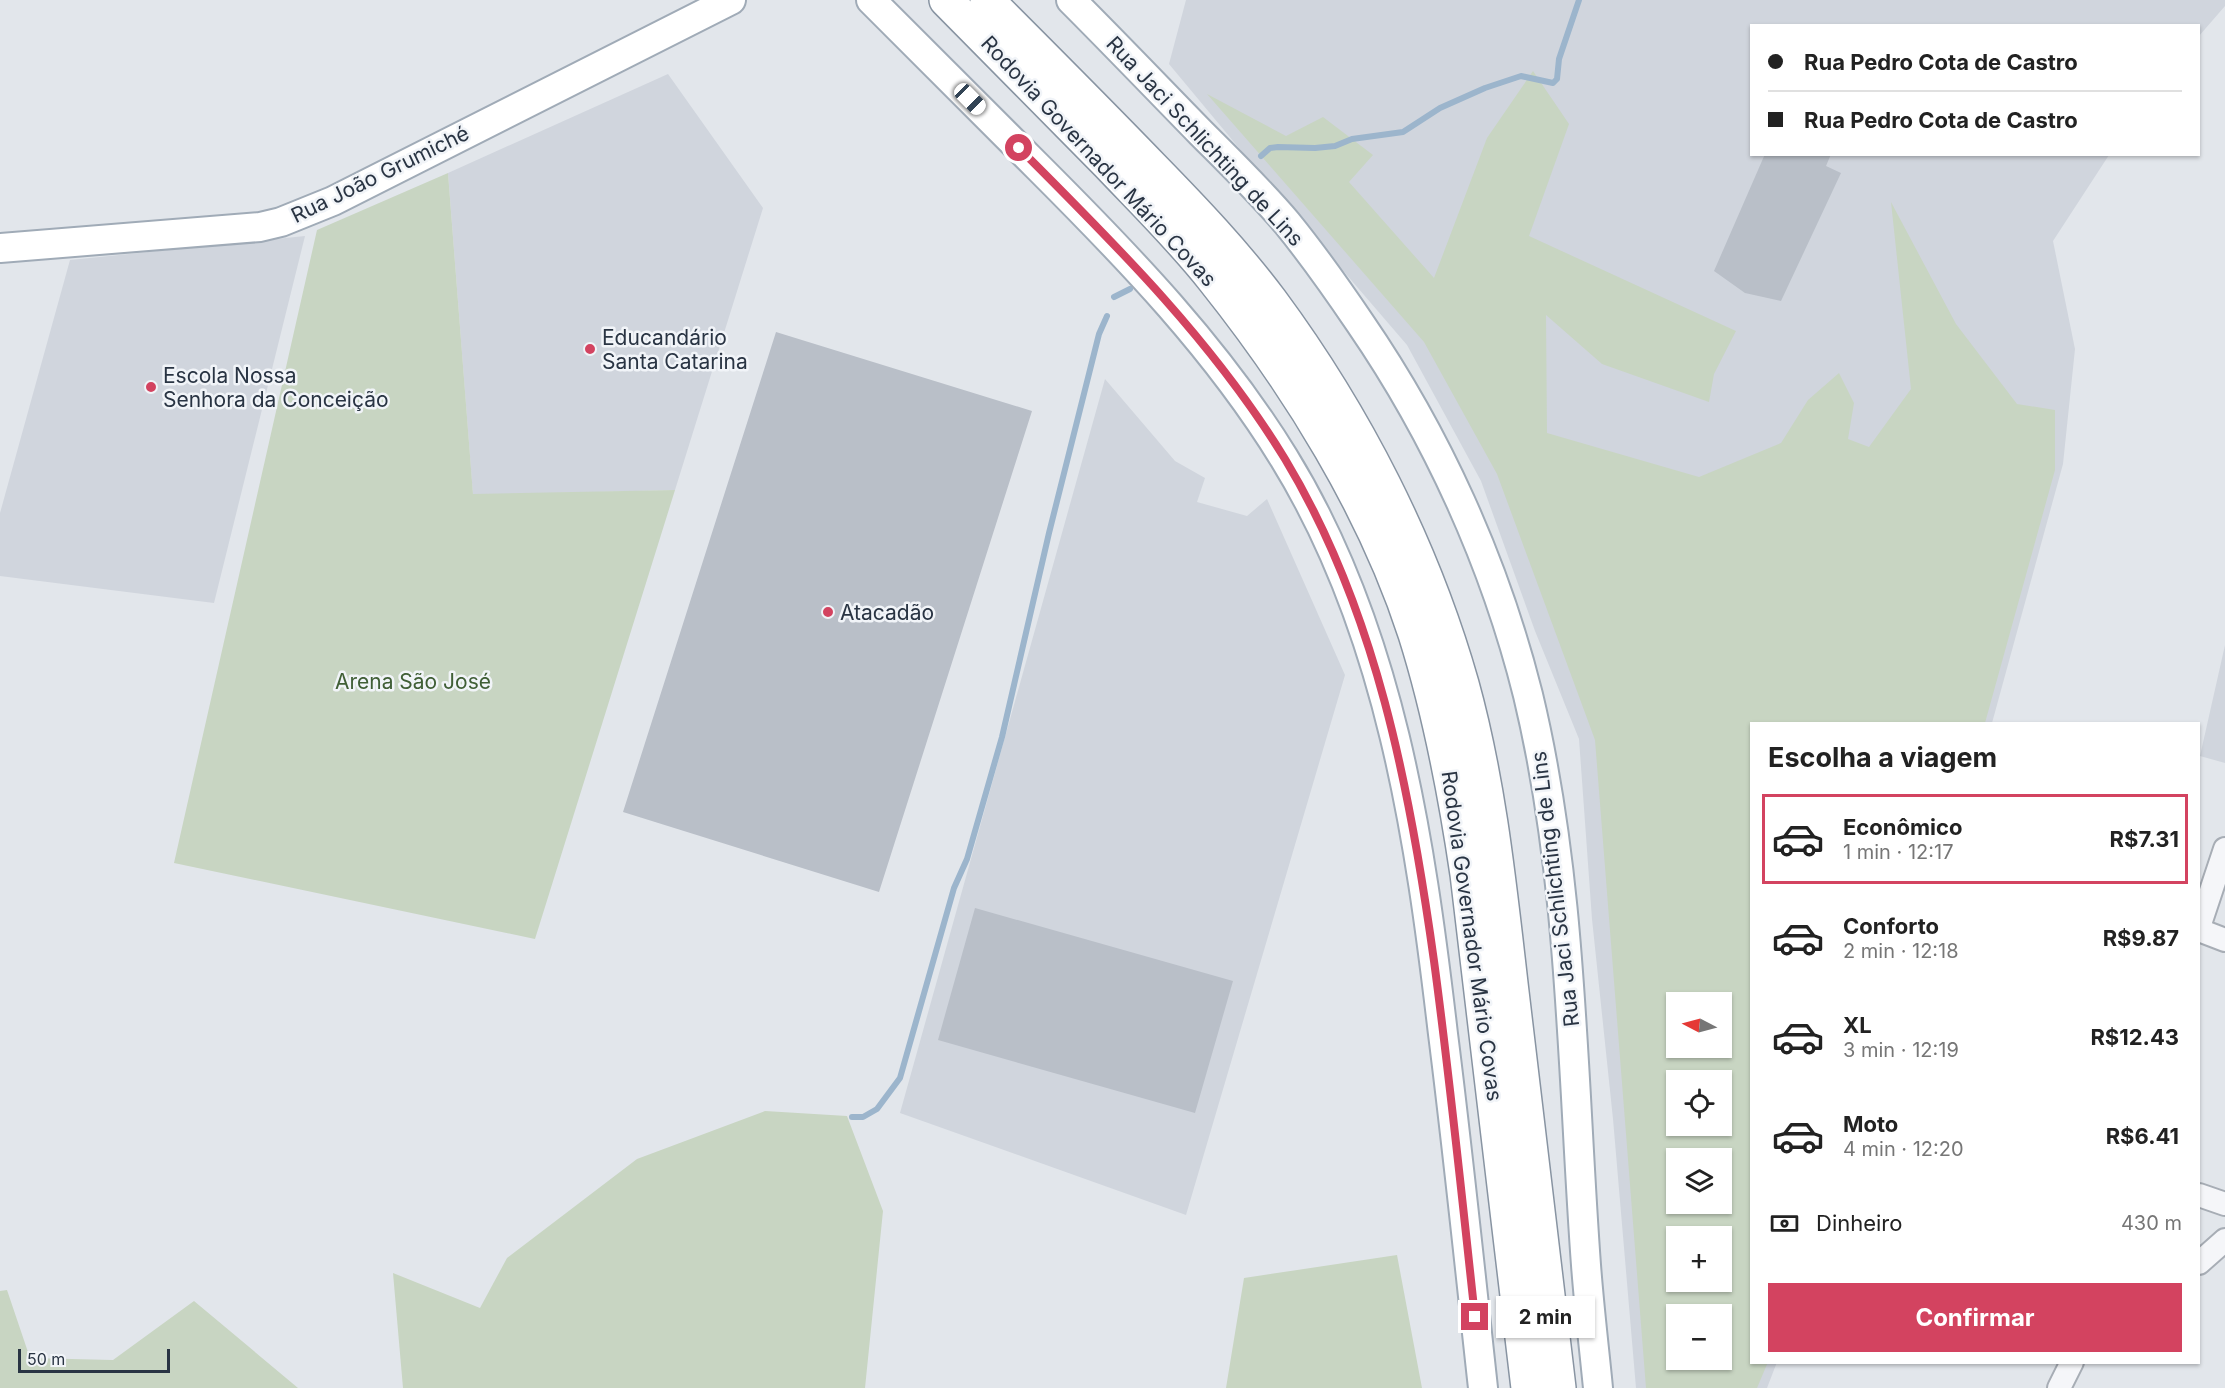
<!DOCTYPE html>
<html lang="pt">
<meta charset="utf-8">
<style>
:root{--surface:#fff;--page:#f2f2f2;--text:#222;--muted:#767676;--line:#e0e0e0;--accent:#d34360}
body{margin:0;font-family:Inter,sans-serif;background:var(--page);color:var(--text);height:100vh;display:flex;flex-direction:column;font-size:22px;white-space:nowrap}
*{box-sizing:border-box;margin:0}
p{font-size:20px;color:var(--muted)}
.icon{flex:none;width:33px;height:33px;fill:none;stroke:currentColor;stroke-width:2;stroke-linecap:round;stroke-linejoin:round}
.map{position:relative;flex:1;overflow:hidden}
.sheet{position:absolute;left:1750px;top:722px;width:450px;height:642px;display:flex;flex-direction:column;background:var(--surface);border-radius:0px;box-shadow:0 2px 4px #0004}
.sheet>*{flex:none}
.guide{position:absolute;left:1750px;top:24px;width:450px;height:132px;border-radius:0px;box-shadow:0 2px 4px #0004;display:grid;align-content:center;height:132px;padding:0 18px;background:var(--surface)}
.needle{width:39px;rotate:276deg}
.controls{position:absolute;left:1666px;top:992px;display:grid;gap:12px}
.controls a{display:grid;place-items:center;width:66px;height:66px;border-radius:0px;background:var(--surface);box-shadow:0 2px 4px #0004;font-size:30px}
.scale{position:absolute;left:18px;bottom:15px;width:152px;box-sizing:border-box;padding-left:6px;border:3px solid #293443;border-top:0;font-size:16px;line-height:21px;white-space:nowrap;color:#293443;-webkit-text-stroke:4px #f1f4f8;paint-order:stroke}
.end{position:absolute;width:27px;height:27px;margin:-14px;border:8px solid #d34360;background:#fff;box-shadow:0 0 0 3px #fff}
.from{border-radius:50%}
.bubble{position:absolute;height:42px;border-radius:0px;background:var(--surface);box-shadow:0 2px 4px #0004;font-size:20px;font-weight:700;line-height:42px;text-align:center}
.car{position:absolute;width:18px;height:36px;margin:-18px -9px;border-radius:8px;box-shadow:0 0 4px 2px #0007;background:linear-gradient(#fff 24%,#345 0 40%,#fff 0 76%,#345 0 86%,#fff 0)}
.guide b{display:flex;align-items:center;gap:21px;height:57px;font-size:22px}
.guide b+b{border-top:2px solid var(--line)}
.guide i{width:15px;height:15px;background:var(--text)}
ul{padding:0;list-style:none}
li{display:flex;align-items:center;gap:18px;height:90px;margin:0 12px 9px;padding:0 6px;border:3px solid transparent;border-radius:0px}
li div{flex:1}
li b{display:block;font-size:22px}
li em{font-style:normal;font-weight:700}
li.on{border-color:var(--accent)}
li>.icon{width:54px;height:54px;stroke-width:1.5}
h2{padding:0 18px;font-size:27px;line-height:72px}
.pay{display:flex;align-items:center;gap:15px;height:66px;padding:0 18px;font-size:22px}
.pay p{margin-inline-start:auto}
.button{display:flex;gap:12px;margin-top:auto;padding:12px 18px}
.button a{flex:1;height:69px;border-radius:0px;background:var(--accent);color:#fff;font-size:24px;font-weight:700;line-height:69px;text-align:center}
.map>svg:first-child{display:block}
.built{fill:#d0d5dd;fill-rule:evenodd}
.green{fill:#c8d5c2;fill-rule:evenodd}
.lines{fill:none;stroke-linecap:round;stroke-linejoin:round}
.stream{stroke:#9cb5cc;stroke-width:6}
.building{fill:#b9bfc8}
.minor-casing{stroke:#a7adb5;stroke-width:26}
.major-casing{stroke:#a0abb7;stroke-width:32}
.highway-casing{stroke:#8894a2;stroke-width:36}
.minor{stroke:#f5f6f9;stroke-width:22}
.major{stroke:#fff;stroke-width:28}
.highway{stroke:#fff;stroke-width:33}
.route{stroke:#d34360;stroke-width:8}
.poi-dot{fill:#d34360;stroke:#f1f4f8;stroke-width:2}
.labels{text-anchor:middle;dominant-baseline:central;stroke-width:5;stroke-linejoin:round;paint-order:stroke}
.street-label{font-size:21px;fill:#293443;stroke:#f1f4f8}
.poi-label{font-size:21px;fill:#293443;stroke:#f1f4f8;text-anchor:start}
.park-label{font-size:21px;fill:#405f36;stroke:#f1f4f8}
</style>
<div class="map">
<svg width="2225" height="1388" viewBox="0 0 2225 1388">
<rect width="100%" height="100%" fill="#e2e6eb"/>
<path class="built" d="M 1186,0 L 2225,0 L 2225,6 L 2199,36 L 2199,26 L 1752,26 L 1752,154 L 2109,155 L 2053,241 L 2075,349 L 2063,464 L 1992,723 L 1752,723 L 1752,1362 L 1777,1362 L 1767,1388 L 1636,1388 L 1613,1119 L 1592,919 L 1579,739 L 1535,631 L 1481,481 L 1407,345 L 1278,195 L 1169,64 ZM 1677,1002 L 1722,1002 L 1722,1047 L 1677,1047 ZM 1677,1080 L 1722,1080 L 1722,1125 L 1677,1125 ZM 1677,1158 L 1722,1158 L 1722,1203 L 1677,1203 ZM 1677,1236 L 1722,1236 L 1722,1281 L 1677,1281 ZM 1677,1314 L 1722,1314 L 1722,1359 L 1677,1359 Z
M 668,74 L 763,208 L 675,490 L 473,495 L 448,173 Z
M 305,236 L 214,603 L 0,576 L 0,513 L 70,260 Z
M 1105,379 L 1175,461 L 1205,478 L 1197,502 L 1247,516 L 1267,499 L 1345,675 L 1186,1215 L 900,1113 Z
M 2225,645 L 2225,763 L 2200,756 Z"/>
<path class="green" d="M 1533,71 L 1569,124 L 1529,236 L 1736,331 L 1714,374 L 1709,402 L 1602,364 L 1546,315 L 1547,433 L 1699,477 L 1781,443 L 1808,400 L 1839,373 L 1854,403 L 1848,439 L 1869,447 L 1911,389 L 1891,202 L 1956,324 L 2017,404 L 2055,410 L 2055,470 L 1985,723 L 1752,723 L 1752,1362 L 1768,1362 L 1757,1388 L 1646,1388 L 1595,740 L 1497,474 L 1424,342 L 1207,94 L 1286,136 L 1323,117 L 1373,155 L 1349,182 L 1434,278 L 1487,138 ZM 1677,1002 L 1722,1002 L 1722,1047 L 1677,1047 ZM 1677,1080 L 1722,1080 L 1722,1125 L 1677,1125 ZM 1677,1158 L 1722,1158 L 1722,1203 L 1677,1203 ZM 1677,1236 L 1722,1236 L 1722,1281 L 1677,1281 ZM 1677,1314 L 1722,1314 L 1722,1359 L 1677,1359 Z
M 448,173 L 473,494 L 675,490 L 535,939 L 174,863 L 317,230 Z
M 765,1111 L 847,1116 L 883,1211 L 865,1388 L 403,1388 L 393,1273 L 480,1308 L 507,1258 L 637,1159 Z
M 1397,1255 L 1422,1388 L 1226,1388 L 1244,1278 Z
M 7,1290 L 30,1358 L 113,1360 L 194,1301 L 298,1388 L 0,1388 L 0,1291 Z"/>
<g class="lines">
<path class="stream" d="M 1261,156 L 1270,148 L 1278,147 L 1315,148 L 1335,146 L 1352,139 L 1403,132 L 1440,108 L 1485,88 L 1521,76 L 1553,83 L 1557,79 L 1559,59 L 1579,0
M 1114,297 L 1130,289
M 852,1117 L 863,1117 L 877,1109 L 900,1078 L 954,888 L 967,859 L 1002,737 L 1049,533 L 1099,334 L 1107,316"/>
</g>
<path class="building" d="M 1765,154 L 1831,154 L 1826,166 L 1841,173 L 1781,301 L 1745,293 L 1714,271 Z
M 776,332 L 1032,411 L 879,892 L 623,812 Z
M 975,908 L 1233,981 L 1195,1113 L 938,1040 Z"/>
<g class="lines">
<defs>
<path id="minor" d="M 2199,927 L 2225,849
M 2199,930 L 2225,940
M 2199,1195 L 2225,1204
M 2199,1263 L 2225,1240
M 2059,1388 L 2072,1362"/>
<path id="major" d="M 871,0 C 927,56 983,112 1039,168 C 1129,258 1217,349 1284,458 C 1390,630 1420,837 1443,1034 C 1458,1152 1470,1270 1483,1388
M 1071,0 C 1115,44 1158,89 1201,133 C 1230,162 1260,191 1287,223 C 1313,255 1337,289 1360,323 C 1437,435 1495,563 1528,695 C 1573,882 1572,1074 1586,1265 C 1589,1306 1594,1347 1598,1388
M 0,248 L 260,227 L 281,222 L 333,201 L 731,0"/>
<path id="highway" d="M 946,0 C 1000,55 1054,109 1108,164 C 1144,202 1182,239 1214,280 C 1297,384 1374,507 1415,634 C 1440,713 1455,793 1467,874 L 1528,1388
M 987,0 C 1042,55 1098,111 1152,167 C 1194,210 1235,253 1271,301 C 1356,416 1423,547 1462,684 C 1490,785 1500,889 1512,992 C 1528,1124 1544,1256 1559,1388"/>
</defs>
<use href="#minor" class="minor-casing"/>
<use href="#major" class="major-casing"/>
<use href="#highway" class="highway-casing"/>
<use href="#minor" class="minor"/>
<use href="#major" class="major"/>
<use href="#highway" class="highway"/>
</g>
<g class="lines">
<path class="route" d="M 1019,148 C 1116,245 1213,341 1285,459 C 1376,610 1410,788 1434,961 C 1450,1079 1462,1198 1475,1317"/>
</g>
<g class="poi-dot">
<circle cx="590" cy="349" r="6"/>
<circle cx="151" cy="387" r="6"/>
<circle cx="828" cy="612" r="6"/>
</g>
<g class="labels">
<g class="street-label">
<text transform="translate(1205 141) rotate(47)">Rua Jaci Schlichting de Lins</text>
<text transform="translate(1099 161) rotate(47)">Rodovia Governador Mário Covas</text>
<text transform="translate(380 174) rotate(-26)">Rua João Grumiché</text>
<text transform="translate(1555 889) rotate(-97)">Rua Jaci Schlichting de Lins</text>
<text transform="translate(1472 936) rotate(82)">Rodovia Governador Mário Covas</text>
</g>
<g class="poi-label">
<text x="602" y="337">Educandário<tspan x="602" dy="24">Santa Catarina</tspan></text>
<text x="163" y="375">Escola Nossa<tspan x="163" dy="24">Senhora da Conceição</tspan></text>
<text x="840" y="612">Atacadão</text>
</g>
<g class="park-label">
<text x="413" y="681">Arena São José</text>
</g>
</g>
</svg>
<div class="controls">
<a><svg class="needle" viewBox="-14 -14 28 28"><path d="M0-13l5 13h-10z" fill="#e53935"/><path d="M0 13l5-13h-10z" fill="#767676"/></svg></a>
<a><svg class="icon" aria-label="locate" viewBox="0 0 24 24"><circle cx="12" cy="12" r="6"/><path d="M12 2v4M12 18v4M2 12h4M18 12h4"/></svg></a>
<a><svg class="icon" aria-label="layers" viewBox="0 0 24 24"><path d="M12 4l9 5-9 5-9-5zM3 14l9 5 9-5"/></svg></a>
<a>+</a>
<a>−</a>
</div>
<div class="scale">50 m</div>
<i class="end from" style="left:1019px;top:148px"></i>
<i class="end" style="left:1475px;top:1317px"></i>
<div class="bubble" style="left:1496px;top:1296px;width:99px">2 min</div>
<i class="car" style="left:970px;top:99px;rotate:135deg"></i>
<div class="guide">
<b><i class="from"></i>Rua Pedro Cota de Castro</b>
<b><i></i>Rua Pedro Cota de Castro</b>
</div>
<section class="sheet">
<h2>Escolha a viagem</h2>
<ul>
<li class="on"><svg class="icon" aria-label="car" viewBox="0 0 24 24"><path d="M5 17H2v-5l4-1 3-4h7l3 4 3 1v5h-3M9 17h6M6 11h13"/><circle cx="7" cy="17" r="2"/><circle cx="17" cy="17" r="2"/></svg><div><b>Econômico</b><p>1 min · 12:17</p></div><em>R$7.31</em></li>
<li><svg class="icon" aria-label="car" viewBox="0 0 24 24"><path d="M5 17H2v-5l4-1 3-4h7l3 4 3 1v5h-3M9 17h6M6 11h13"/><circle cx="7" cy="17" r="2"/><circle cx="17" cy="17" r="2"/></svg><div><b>Conforto</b><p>2 min · 12:18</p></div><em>R$9.87</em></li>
<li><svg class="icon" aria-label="car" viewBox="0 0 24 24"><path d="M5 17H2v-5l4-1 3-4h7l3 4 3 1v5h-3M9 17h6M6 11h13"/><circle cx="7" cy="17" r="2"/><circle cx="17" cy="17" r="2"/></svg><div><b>XL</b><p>3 min · 12:19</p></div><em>R$12.43</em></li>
<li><svg class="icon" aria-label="car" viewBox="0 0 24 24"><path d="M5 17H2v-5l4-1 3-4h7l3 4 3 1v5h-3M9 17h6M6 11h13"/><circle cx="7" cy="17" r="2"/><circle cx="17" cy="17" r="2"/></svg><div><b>Moto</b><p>4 min · 12:20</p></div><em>R$6.41</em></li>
</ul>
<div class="pay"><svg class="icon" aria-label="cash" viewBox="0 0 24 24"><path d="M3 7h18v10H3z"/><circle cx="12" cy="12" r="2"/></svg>Dinheiro<p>430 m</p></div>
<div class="button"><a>Confirmar</a></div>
</section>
</div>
